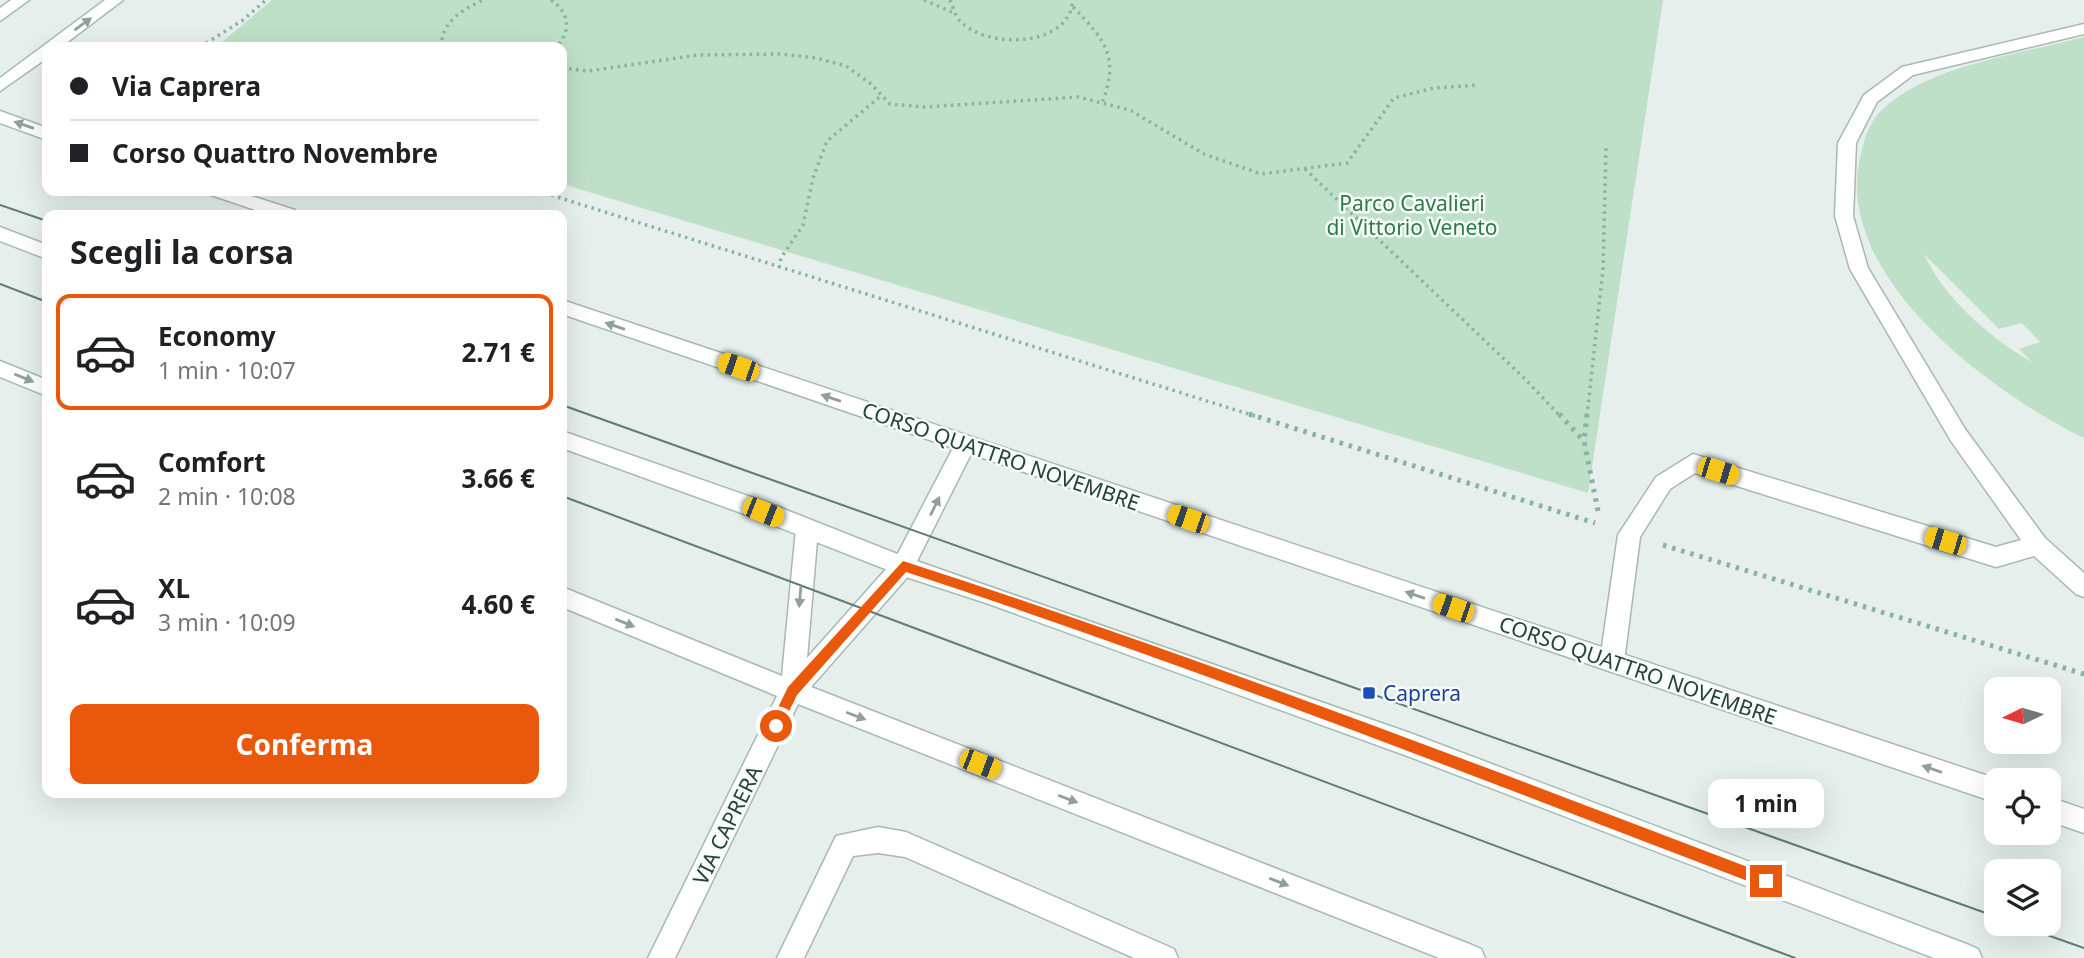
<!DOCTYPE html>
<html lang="it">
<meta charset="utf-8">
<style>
:root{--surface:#fff;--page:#f2f2f2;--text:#202124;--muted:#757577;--line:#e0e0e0;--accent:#ea580c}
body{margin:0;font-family:"Noto Sans",sans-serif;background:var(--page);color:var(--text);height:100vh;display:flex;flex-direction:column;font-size:26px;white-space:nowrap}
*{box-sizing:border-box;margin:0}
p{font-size:23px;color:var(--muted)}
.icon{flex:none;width:38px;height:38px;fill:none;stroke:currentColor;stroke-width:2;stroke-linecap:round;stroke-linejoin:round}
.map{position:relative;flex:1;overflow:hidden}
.details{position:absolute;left:42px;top:210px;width:525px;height:588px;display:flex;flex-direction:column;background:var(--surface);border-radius:14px;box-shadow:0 7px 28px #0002}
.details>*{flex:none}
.hud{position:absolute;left:42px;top:42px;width:525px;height:154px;border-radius:14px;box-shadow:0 7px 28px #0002;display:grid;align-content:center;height:154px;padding:0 28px;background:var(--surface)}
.needle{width:46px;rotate:265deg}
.controls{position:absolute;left:1984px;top:677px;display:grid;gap:14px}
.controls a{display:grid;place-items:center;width:77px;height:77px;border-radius:14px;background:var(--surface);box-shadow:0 7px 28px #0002;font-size:35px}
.end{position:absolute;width:32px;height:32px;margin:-16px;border:9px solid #ea580c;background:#fff;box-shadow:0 0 0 4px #fff}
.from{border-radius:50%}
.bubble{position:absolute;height:49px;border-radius:14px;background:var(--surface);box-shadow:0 7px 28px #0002;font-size:23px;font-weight:700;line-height:49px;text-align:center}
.car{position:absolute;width:21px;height:42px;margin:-21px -10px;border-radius:9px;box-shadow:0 0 5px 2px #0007;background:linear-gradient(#f5c518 24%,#345 0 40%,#f5c518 0 76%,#345 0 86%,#f5c518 0)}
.hud b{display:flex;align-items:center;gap:24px;height:66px;font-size:26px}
.hud b+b{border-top:2px solid var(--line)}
.hud i{width:18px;height:18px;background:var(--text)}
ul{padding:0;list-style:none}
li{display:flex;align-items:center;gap:21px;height:116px;margin:0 14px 10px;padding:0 14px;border:4px solid transparent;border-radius:14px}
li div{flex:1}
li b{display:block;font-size:26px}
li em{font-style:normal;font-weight:700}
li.active{border-color:var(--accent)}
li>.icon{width:63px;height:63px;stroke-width:1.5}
h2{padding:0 28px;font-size:32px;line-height:84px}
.cta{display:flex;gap:14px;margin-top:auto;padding:14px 28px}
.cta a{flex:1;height:80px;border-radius:14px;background:var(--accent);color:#fff;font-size:28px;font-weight:700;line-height:80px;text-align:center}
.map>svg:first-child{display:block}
.green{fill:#bfe0c8;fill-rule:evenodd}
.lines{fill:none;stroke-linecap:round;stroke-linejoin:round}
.lane-casing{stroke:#a8b8b2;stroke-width:3}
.street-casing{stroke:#a8b8b2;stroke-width:3}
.secondary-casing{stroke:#a4bbb3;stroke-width:3}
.path-far1{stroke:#86b3a5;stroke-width:3.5;stroke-dasharray:2.5 4.5;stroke-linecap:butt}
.path{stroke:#86b3a5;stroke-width:5;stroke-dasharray:3.5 6;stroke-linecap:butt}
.lane{fill:#fff;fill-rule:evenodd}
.street{fill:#fff;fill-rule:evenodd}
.secondary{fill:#fff;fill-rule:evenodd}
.tram{stroke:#5f7d75;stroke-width:2}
.oneway{fill:#92a09c}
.route{fill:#ea580c}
.transit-dot{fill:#1a4fb4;stroke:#f7fbf9;stroke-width:2.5}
.labels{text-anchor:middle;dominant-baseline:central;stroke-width:5;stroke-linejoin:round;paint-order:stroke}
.park-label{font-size:21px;fill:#2d7a4b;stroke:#f7fbf9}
.street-label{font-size:21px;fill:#24423a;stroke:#f7fbf9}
.transit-label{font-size:21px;fill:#164399;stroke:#f7fbf9;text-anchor:start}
</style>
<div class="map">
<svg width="2084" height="958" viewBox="0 0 2084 958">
<rect width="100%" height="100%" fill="#e6efeb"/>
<path class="green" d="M 272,0 L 1663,0 L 1588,493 L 562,184 L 562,47 L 216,47 Z
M 2084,37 L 2084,438 C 1992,393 1833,277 1860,158 C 1865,137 1869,121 1885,107 C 1932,65 2024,53 2084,37 ZM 1924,254 L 1999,329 L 2022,323 L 2040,342 L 2019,349 L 2032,362 C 1991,339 1943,297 1924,254 Z"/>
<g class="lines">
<defs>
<path id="lane" d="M 2084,24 L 2084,34 L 1913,75 L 1877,102 L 1856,143 L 1853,216 L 1868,268 L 1965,429 L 2045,538 L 2084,573 L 2084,597 L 2076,594 L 2034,556 L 1996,567 L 1695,473 L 1670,489 L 1640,537 L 1624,661 L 1620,669 L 1612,672 L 1604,669 L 1600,661 L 1618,535 L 1656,477 L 1693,454 L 1996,547 L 2021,540 L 1951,441 L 1850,269 L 1835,216 L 1838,143 L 1864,95 L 1902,67 Z
M 878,827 L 906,832 L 1174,949 L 1178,958 L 1134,958 L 905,857 L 878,853 L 853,856 L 804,958 L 777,958 L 836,836 Z"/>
<path id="street" d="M 0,111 L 47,128 L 47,140 L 0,123 Z
M 208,191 L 236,191 L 295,210 L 298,215 L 270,215 L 211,195 Z
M 562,300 L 1997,779 L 2001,780 L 1997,780 L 1997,803 L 971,454 L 911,573 L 811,687 L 1472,945 L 1481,949 L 1485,958 L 1439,958 L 798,704 L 675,958 L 648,958 L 777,696 L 562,607 L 562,587 L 782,676 L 796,529 L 799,522 L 807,520 L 815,522 L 818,529 L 807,658 L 895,559 L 953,448 L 562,314 Z
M 0,361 L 47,380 L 47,396 L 0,377 Z
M 2049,797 L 2084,809 L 2084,833 L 2049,821 Z"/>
<path id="secondary" d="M 11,0 L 29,0 L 0,21 L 0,8 Z
M 105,0 L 123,0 L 61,47 L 47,47 L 47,58 L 0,91 L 0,78 Z
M 0,227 L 47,245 L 47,259 L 0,241 Z
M 562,431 L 771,504 L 905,557 L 1410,733 L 1969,945 L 1978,949 L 1982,958 L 1934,958 L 1410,757 L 986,603 L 903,576 L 755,518 L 562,448 Z"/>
</defs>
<use href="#lane" class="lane-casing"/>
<use href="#street" class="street-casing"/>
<use href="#secondary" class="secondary-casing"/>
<path class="path-far1" d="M 551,0 C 570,13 571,30 557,47
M 924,0 L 952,12
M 950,0 C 953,6 955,15 959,20 C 982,46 1050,48 1068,16 C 1071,12 1072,5 1073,0
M 1073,7 C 1105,40 1120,57 1102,103
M 200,47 L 243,20 L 266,0
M 441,47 C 442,21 462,10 483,0
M 562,68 L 588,71 L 698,55 L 781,54 L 816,58 L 846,66 L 871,84 L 890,104 L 925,107 L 1078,97 L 1130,110 L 1204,154 L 1261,174 L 1347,163 L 1394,98 L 1434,88 L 1478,85
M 1305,169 L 1525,379 L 1560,416
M 538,191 L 1255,416
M 779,268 L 781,258 L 803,225 L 813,178 L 827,141 L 882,95
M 1587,416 L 1603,269 L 1606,148"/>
<path class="path" d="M 1249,414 L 1595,523
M 1559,414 L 1584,441
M 1587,414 L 1584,441 L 1599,516
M 1663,545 L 2084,674"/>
<use href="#lane" class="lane"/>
<use href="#street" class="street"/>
<use href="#secondary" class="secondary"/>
<path class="tram" d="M 0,205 L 47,221
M 0,284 L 47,302
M 562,405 L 1997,917
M 562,496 L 1795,958
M 2016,924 L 2084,948"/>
</g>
<defs><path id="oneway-solid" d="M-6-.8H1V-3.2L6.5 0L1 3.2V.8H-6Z" transform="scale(1.75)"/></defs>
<g class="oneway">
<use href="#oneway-solid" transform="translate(83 24) rotate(-36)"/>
<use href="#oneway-solid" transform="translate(24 125) rotate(-161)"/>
<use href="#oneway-solid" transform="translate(615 326) rotate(-161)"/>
<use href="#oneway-solid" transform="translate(24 378) rotate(22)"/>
<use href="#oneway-solid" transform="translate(831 398) rotate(-161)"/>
<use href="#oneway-solid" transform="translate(935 506) rotate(-64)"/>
<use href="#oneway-solid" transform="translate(1415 595) rotate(-161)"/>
<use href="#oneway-solid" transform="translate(800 597) rotate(95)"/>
<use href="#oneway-solid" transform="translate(625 623) rotate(22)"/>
<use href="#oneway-solid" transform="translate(856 716) rotate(21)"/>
<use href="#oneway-solid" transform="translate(1932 769) rotate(-161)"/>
<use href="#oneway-solid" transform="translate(1068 799) rotate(21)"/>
<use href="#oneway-solid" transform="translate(1279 882) rotate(21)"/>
</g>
<path class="route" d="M 903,561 C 1194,655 1480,765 1766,874 L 1773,881 L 1766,888 C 1481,779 1196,667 906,572 L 797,695 L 780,730 L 771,730 L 769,726 L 788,687 Z"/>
<rect class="transit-dot" x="1362" y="686" width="14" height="14" rx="3.5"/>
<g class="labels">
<g class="park-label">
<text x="1412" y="203">Parco Cavalieri<tspan x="1412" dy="24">di Vittorio Veneto</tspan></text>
</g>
<g class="street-label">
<text transform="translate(1001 456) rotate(19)">CORSO QUATTRO NOVEMBRE</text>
<text transform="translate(1638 670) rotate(19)">CORSO QUATTRO NOVEMBRE</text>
<text transform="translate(727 825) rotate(-64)">VIA CAPRERA</text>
</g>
<g class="transit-label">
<text x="1383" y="693">Caprera</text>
</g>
</g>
</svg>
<div class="controls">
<a><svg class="needle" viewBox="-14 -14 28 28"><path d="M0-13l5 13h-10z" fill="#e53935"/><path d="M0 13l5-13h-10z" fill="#757577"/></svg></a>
<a><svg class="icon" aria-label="locate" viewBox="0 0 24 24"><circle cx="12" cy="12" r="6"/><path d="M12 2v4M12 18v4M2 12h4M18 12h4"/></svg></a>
<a><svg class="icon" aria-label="layers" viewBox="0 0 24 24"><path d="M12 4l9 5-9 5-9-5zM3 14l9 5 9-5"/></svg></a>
</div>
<i class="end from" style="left:776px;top:726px"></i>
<i class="end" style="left:1766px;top:881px"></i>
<div class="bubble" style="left:1708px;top:779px;width:116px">1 min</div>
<i class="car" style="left:738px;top:367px;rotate:289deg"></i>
<i class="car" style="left:1718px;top:471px;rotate:107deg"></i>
<i class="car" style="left:763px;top:512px;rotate:112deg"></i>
<i class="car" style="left:1188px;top:519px;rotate:289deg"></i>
<i class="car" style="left:1945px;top:541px;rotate:287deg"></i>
<i class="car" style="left:1453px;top:608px;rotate:289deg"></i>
<i class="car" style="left:980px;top:764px;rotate:111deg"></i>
<div class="hud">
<b><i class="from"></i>Via Caprera</b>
<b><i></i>Corso Quattro Novembre</b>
</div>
<section class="details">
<h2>Scegli la corsa</h2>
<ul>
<li class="active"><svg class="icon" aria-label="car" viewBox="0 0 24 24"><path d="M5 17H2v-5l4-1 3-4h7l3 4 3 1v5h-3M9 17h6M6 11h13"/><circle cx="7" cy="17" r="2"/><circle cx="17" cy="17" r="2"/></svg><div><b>Economy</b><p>1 min · 10:07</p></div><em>2.71 €</em></li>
<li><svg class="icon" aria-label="car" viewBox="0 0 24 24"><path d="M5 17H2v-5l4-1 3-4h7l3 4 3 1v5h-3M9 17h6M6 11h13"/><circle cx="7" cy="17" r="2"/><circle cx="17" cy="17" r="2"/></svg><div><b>Comfort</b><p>2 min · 10:08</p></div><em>3.66 €</em></li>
<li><svg class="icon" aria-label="car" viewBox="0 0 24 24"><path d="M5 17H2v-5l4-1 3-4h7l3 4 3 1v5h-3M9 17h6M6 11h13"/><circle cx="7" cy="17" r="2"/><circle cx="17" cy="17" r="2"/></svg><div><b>XL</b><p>3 min · 10:09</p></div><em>4.60 €</em></li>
</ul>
<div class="cta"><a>Conferma</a></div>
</section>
</div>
